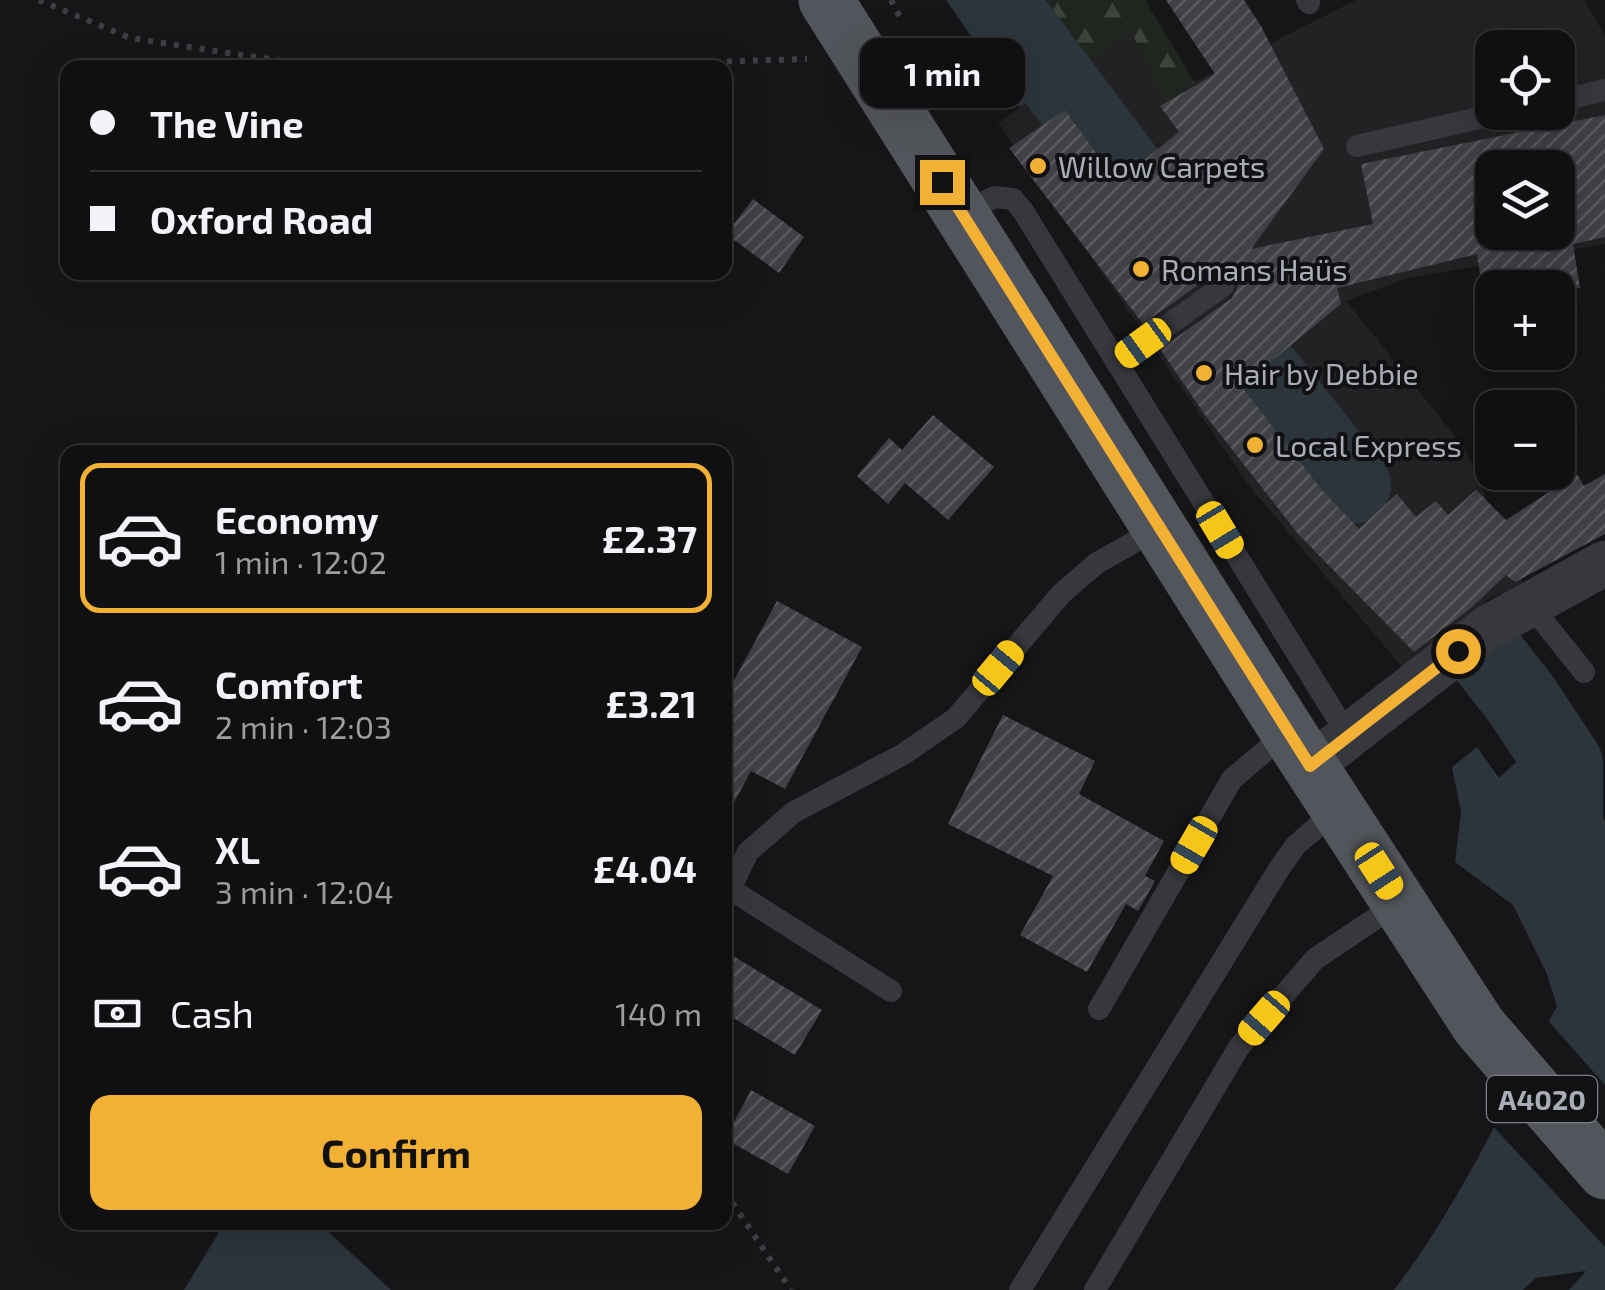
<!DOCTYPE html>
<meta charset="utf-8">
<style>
:root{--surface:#101012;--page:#19191b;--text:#f1f3f6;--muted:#9c9d9f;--line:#303032;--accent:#f2b134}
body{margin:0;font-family:"Exo 2",sans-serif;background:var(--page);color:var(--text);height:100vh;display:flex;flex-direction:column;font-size:38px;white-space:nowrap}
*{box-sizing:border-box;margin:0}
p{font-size:32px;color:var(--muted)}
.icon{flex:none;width:55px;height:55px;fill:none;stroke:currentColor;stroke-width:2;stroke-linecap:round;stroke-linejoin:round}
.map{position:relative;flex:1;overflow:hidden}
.sheet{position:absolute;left:60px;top:445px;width:672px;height:785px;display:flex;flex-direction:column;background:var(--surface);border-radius:20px;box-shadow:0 10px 40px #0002,0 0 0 2px var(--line)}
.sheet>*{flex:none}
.banner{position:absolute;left:60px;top:60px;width:672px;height:220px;border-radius:20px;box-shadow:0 10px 40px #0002,0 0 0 2px var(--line);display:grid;align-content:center;height:220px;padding:0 30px;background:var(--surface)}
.buttons{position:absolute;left:1475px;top:30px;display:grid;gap:20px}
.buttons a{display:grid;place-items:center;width:100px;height:100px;border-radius:20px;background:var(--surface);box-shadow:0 10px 40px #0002,0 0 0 2px var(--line);font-size:50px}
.end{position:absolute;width:45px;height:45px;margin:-22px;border:12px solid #f2b134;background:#111;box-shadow:0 0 0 5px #111}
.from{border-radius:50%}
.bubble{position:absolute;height:70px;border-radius:20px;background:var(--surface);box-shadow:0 10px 40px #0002,0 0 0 2px var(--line);font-size:32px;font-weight:700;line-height:70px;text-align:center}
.car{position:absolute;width:30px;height:60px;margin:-30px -15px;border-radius:12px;box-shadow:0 0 8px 2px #0007;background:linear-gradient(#f5c518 24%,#345 0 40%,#f5c518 0 76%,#345 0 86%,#f5c518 0)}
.banner b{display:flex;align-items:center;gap:35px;height:95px;font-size:38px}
.banner b+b{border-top:2px solid var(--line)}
.banner i{width:25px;height:25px;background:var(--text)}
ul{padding:18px 0 0;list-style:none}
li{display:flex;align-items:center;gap:30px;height:150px;margin:0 20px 15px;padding:0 10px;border:5px solid transparent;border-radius:20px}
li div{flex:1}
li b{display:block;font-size:38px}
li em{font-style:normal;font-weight:700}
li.on{border-color:var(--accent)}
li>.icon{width:90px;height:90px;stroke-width:1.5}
.pay{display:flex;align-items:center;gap:25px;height:110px;padding:0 30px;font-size:38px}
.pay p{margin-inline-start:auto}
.action{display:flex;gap:20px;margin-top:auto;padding:20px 30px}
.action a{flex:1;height:115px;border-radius:20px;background:var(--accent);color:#111;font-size:40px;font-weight:700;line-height:115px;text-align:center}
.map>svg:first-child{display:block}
.built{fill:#222225;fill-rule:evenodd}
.forest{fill:url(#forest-firs)}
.water{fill:#2c353c}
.pier{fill:#161618}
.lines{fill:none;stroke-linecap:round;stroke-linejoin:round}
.river{stroke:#2c353c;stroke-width:78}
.building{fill:url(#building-hatch);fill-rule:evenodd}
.path{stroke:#3d3f44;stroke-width:6;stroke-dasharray:5 8;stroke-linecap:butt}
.lane{stroke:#37383d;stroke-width:22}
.street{stroke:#37383d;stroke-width:45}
.primary{stroke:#53555c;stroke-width:55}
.route{stroke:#f2b134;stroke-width:12}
.poi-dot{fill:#f2b134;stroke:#111113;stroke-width:4}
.labels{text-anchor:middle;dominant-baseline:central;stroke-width:8;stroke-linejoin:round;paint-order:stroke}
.shield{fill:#111113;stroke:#7b7e86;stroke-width:2.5}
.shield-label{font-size:28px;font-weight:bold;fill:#a8adb8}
.poi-label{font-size:30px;fill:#a8adb8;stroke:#111113;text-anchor:start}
</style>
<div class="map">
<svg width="1605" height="1290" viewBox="0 0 1605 1290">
<defs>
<pattern id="forest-firs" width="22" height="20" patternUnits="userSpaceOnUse" patternTransform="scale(2.5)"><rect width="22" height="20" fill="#1e261f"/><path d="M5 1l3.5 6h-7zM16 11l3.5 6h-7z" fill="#3c433d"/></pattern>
<pattern id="building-hatch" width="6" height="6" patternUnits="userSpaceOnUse" patternTransform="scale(2.5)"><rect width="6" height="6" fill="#404145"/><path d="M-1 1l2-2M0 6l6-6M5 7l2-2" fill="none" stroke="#595a5e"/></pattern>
</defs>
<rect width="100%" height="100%" fill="#161618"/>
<path class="built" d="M 1356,0 L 1584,0 L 1605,36 L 1605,244 L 1408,278 L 1346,301 L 1464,447 L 1525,587 L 1490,598 L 1408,674 L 1251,488 L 998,123 L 1131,30 L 1166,101 L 1194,82 ZM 1492,48 L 1558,48 L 1558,112 L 1492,112 ZM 1492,168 L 1558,168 L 1558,232 L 1492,232 Z"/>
<path class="forest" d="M 1018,0 L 1145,0 L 1194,82 L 1166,102 L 1131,31 L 1068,74 Z"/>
<path class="water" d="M 946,0 L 1018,0 L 1068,74 L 1020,107 Z
M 1528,672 L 1590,746 L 1587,787 L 1605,821 L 1605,1290 L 1569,1290 L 1586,1271 L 1536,1278 L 1523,1290 L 1394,1290 C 1460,1204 1506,1102 1557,1006 L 1546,972 L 1513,905 L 1455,862 L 1461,812 L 1452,767 L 1477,747 L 1499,778 L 1525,754 L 1494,700 Z
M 225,1222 L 319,1223 L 391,1290 L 184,1290 Z"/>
<path class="pier" d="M 1545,1017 L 1605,1085 L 1605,1247 L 1490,1123 Z"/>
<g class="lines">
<path class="river" d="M 997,0 L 1150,204
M 1263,373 L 1352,485
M 1489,658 L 1521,699 L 1564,764 L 1564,832 L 1574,905 L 1605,933"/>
</g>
<path class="building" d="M 1166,0 L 1244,0 L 1261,26 L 1324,149 L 1251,249 L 1373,224 L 1361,164 L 1605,115 L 1605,237 L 1573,244 L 1580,288 L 1482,288 L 1477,254 L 1337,288 L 1341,304 L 1241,386 L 1321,489 L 1359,529 L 1397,494 L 1416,517 L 1436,501 L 1448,515 L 1476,490 L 1506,520 L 1577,474 L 1584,486 L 1605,474 L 1605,534 L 1515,582 L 1506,575 L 1471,608 L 1414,652 L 1299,535 L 1205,415 L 1160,349 L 1232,298 L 1238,286 L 1235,277 L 1223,271 L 1215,273 L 1143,324 L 1009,148 L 1065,110 L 1117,182 L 1179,132 L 1160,106 L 1215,74 ZM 1492,168 L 1558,168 L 1558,232 L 1492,232 Z
M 753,199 L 804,237 L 779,273 L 726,234 Z
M 933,415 L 994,467 L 948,520 L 905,483 L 888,504 L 857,476 L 889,438 L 902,450 Z
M 777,601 L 862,647 L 785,789 L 751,771 L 725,819 L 725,697 Z
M 1003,715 L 1095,761 L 1079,794 L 1164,841 L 1145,876 L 1155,881 L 1138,911 L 1126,904 L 1087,972 L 1020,935 L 1053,876 L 948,824 Z
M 725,951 L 822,1010 L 795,1055 L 725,1013 Z
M 751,1090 L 815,1126 L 788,1174 L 725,1139 Z"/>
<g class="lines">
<path class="path" d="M 39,0 L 130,38 L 328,68
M 891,0 L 902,21
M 506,68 L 807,59
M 725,1192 L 791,1290"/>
<path class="lane" d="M 1307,0 L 1309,3
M 1558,101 L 1605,90
M 1357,146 L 1505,112
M 961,213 L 995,197 L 1013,199 L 1023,211 L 1349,737
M 1116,362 L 1223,286
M 1531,606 L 1584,672
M 891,991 L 730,889 L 748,852 L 794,812 L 902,755 L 956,718 L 1061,594 L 1097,563 L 1159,528
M 1099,1009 L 1232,779 L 1288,732
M 1020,1290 L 1279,869 L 1296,845 L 1338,809
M 1095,1290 L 1239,1047 L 1315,959 L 1400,902"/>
<path class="street" d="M 1310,766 L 1489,627 L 1605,563"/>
<path class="primary" d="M 826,0 L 1288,732 L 1479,1026 L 1605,1172"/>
</g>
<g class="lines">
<path class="route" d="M 942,182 L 1310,766 L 1458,651"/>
</g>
<g class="poi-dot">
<circle cx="1038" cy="166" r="10"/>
<circle cx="1141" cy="269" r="10"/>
<circle cx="1204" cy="373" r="10"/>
<circle cx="1255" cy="445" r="10"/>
</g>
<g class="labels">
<rect class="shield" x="1487" y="1076" width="110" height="46" rx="8"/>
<g class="shield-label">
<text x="1542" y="1099">A4020</text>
</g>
<g class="poi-label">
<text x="1058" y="166">Willow Carpets</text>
<text x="1161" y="269">Romans Haüs</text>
<text x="1224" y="373">Hair by Debbie</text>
<text x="1275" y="445">Local Express</text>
</g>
</g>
</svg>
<div class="buttons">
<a><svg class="icon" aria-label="locate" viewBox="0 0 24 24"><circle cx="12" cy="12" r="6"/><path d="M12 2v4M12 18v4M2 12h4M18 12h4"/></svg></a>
<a><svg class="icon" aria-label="layers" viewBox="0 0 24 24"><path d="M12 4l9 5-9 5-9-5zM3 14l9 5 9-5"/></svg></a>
<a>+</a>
<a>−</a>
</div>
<i class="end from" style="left:1458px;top:651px"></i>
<i class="end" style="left:942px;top:182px"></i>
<div class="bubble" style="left:860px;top:38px;width:165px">1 min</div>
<i class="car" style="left:1143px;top:343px;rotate:234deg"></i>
<i class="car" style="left:1220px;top:530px;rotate:149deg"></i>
<i class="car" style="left:998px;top:668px;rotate:40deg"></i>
<i class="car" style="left:1194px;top:845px;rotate:210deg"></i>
<i class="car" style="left:1379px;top:871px;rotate:147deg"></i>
<i class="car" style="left:1264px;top:1018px;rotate:221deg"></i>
<div class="banner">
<b><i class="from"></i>The Vine</b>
<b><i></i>Oxford Road</b>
</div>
<section class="sheet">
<ul>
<li class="on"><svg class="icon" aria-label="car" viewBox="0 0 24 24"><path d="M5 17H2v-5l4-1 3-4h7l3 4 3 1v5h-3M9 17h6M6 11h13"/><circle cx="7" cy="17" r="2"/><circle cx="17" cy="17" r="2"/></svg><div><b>Economy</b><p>1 min · 12:02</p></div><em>£2.37</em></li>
<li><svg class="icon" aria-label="car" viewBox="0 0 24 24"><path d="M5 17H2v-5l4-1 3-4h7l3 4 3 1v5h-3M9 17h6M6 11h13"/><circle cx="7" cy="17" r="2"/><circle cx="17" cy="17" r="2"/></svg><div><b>Comfort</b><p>2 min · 12:03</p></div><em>£3.21</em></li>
<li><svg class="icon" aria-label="car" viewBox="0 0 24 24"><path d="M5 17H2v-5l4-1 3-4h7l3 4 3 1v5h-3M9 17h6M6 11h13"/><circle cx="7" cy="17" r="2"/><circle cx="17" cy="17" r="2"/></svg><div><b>XL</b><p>3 min · 12:04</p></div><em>£4.04</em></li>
</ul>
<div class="pay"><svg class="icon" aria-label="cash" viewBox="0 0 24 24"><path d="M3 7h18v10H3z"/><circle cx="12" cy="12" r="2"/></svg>Cash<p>140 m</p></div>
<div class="action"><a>Confirm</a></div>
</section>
</div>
